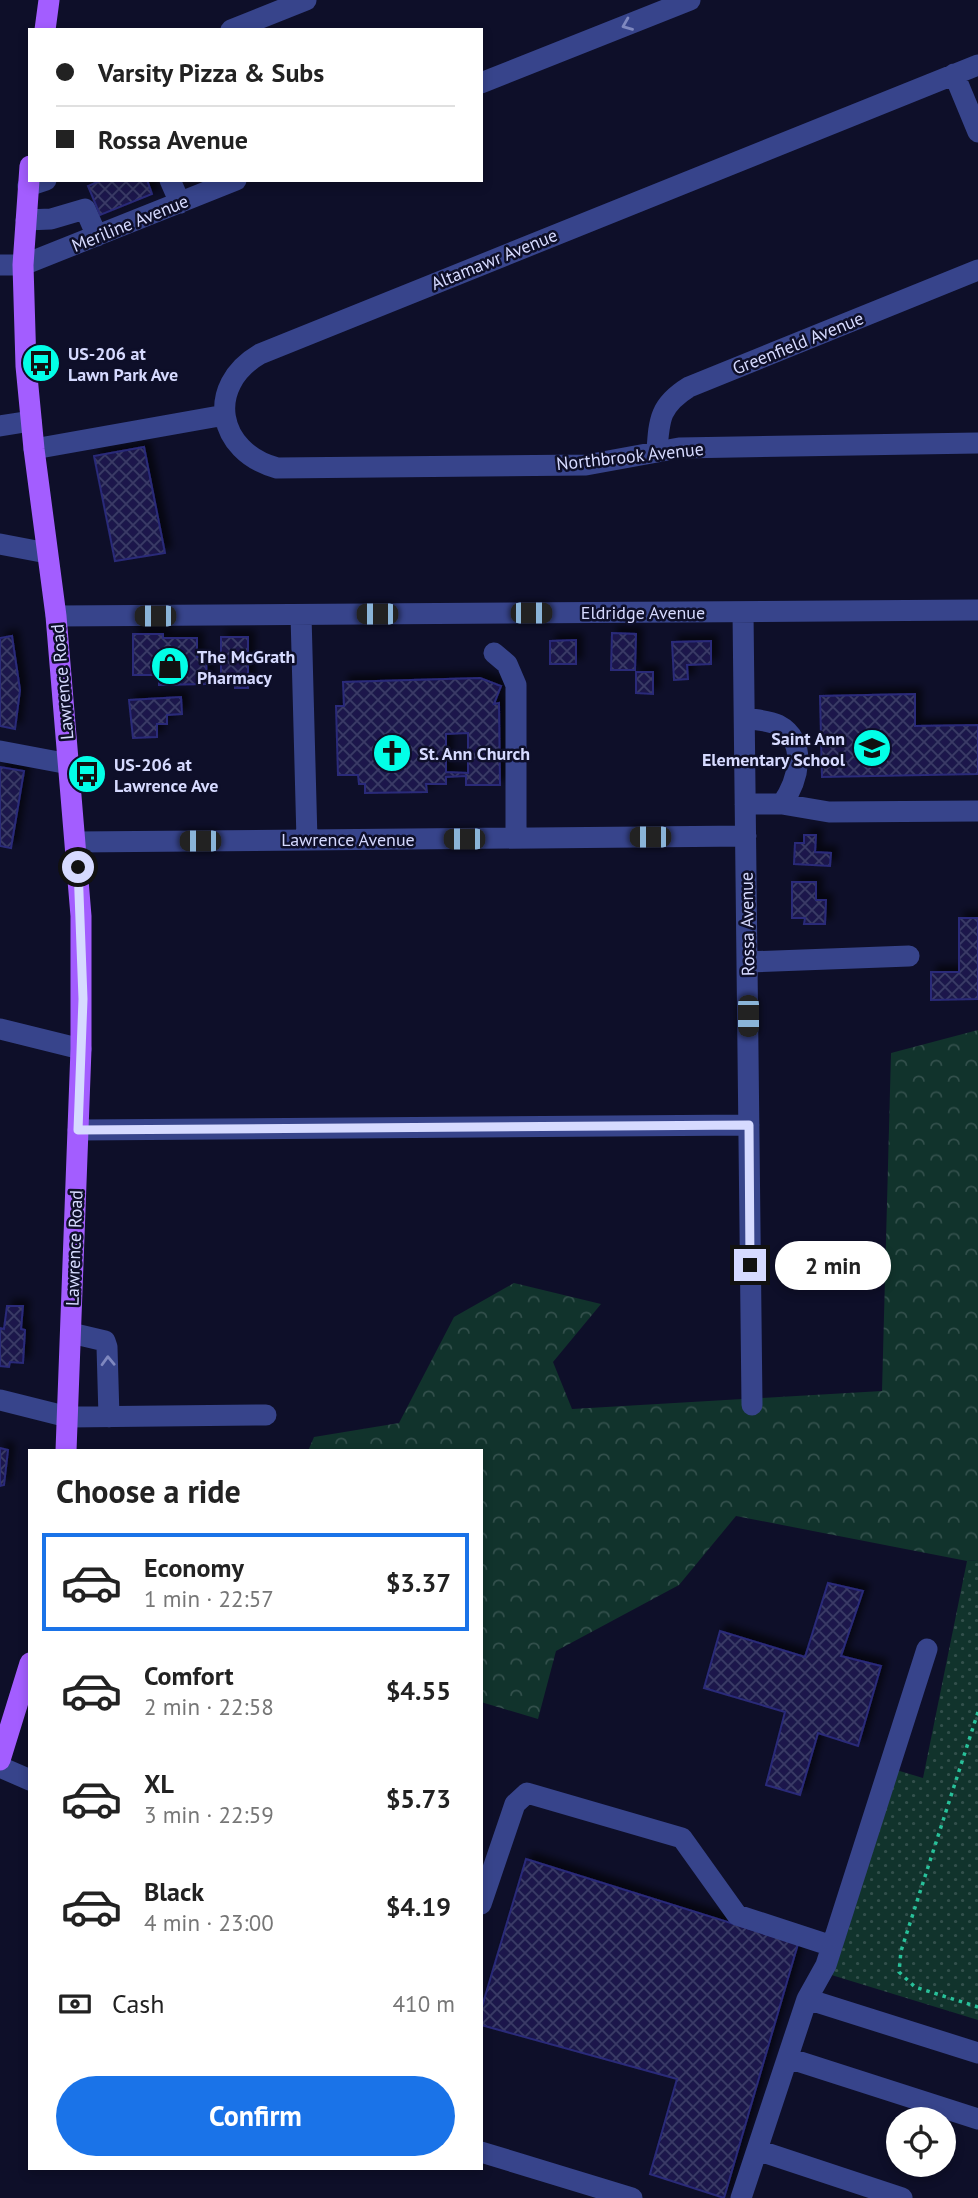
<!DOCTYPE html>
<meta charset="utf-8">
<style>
:root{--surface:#fff;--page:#f2f2f2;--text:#222;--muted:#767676;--line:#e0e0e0;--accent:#1a73e8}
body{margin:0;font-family:"PT Sans",sans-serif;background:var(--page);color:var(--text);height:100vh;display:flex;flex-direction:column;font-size:26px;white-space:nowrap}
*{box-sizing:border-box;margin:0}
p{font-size:23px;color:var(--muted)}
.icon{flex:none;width:38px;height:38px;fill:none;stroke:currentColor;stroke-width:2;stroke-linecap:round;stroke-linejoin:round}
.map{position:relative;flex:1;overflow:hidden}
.side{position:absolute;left:28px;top:1449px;width:455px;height:721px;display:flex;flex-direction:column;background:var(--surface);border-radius:0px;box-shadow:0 4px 10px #0003}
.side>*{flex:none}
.top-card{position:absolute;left:28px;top:28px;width:455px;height:154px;border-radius:0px;box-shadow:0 4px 10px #0003;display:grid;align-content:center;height:154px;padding:0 28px;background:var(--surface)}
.buttons{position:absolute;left:886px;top:2107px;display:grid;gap:14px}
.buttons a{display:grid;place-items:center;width:70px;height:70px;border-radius:50%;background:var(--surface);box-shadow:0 4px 10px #0003;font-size:35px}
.end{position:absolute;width:32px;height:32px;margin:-16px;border:9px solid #d6daff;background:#111;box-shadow:0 0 0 4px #111}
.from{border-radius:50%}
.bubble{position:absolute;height:49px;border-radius:24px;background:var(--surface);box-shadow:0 4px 10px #0003;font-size:23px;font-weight:600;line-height:49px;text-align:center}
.car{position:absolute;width:21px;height:42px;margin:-21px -10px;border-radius:9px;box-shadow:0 0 5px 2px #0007;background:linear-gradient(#222 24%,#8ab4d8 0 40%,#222 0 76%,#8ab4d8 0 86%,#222 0)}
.top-card b{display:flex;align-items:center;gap:24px;height:66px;font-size:26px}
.top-card b+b{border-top:2px solid var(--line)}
.top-card i{width:18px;height:18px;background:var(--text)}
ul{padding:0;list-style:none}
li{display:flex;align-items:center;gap:21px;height:98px;margin:0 14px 10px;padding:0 14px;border:4px solid transparent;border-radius:0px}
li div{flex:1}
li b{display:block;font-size:26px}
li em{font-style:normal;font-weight:600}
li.current{border-color:var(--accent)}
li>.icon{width:63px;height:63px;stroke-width:1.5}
h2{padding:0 28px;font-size:32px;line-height:84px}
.pay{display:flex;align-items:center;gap:18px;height:77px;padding:0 28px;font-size:26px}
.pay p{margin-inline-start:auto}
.cta{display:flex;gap:14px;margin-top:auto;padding:14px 28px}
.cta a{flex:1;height:80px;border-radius:42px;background:var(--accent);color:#fff;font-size:28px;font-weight:600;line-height:80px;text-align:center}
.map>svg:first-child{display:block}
.grass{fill:url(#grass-dots)}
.forest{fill:url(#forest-crowns)}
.building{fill:url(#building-cross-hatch);stroke:#2a2a79;stroke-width:2;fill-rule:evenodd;filter:url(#shadow)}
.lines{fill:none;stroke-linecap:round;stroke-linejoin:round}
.path{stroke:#28c19a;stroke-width:3.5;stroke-dasharray:3.5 5;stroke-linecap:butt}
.minor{stroke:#37448b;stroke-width:21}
.major{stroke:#a35dff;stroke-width:21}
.oneway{stroke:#7f88bf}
.route{stroke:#d6daff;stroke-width:9}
.labels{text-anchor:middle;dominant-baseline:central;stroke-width:5;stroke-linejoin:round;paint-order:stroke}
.street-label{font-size:18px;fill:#d6daff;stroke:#0e0f29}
.poi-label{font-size:18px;font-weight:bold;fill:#d6daff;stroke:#0e0f29;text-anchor:start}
</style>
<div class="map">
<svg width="978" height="2198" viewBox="0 0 978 2198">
<defs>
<pattern id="grass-dots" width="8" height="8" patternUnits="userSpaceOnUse" patternTransform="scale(1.75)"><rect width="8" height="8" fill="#11332c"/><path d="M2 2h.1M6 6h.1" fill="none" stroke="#33504c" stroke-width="1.8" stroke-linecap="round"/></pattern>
<pattern id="forest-crowns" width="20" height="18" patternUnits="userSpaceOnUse" patternTransform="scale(1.75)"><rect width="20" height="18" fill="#11332c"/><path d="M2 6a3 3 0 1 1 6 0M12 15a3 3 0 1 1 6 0" fill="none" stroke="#33504c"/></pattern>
<pattern id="building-cross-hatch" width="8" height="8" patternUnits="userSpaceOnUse" patternTransform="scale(1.75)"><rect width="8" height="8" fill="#1a194b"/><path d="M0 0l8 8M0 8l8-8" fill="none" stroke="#3b3a66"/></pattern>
<filter id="shadow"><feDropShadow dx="6" dy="-6" stdDeviation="3.5" flood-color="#0009"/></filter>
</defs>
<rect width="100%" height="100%" fill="#0e0f29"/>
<path class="grass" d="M 978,1560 L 978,2020 L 825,1973 L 893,1769 L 923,1778 L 967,1561 Z"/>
<path class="forest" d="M 978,1030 L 978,1560 L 967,1561 L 736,1516 L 679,1585 L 556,1651 L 538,1719 L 481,1702 L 481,1451 L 308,1451 L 314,1437 L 399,1423 L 454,1317 L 514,1283 L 601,1304 L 553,1362 L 572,1409 L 882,1391 L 891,1053 Z"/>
<path class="building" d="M 102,180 L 147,180 L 152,194 L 100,215 L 88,186 Z
M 144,447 L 165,553 L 115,561 L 94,456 Z
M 612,633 L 636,634 L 635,670 L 611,670 Z
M 133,634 L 163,634 L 163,638 L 197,638 L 197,657 L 206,657 L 207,684 L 159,685 L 159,675 L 133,675 Z
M 12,636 L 20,690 L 15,729 L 0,726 L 0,638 Z
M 221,637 L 248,637 L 248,688 L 235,688 L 235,680 L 221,680 Z
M 576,640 L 576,664 L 550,664 L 550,641 Z
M 711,641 L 711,664 L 687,665 L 688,679 L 674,680 L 672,642 Z
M 636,672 L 653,672 L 653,694 L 636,693 Z
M 480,678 L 501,686 L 494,704 L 499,703 L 500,785 L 466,785 L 466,776 L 446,777 L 446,784 L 426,784 L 427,792 L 365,793 L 365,784 L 359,784 L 358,775 L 338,775 L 336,706 L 344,706 L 343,682 ZM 468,733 L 468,773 L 446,772 L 446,734 Z
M 915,694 L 915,726 L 978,725 L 978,774 L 822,777 L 820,696 Z
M 181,697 L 182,714 L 167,715 L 167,724 L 157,724 L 157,737 L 133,738 L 129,700 Z
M 0,767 L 24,771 L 11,848 L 0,846 Z
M 804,835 L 816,835 L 815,852 L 831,853 L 830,866 L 794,864 L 795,843 L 804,843 Z
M 792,882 L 816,882 L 816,900 L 826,900 L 825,924 L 804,924 L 805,918 L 792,918 Z
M 959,918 L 978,918 L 978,999 L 931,1000 L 931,972 L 959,972 Z
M 7,1306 L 23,1306 L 21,1329 L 25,1330 L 23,1363 L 10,1362 L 9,1367 L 0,1366 L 0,1328 L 4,1329 Z
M 0,1448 L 8,1450 L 4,1485 L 0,1486 Z
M 828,1583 L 863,1591 L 841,1656 L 881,1666 L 858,1746 L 818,1733 L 800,1795 L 766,1785 L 785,1712 L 704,1688 L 720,1631 L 805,1657 Z
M 526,1859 L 798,1944 L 724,2198 L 650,2174 L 677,2079 L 481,2025 L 481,2010 Z"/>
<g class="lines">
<path class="path" d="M 978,1712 L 901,1951 L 899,1972 L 915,1987 L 978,2007"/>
<path class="minor" d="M 231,30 L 306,0
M 978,65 L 260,354 C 205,386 217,452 277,468 L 586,465 L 679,448 L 978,443
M 954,74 L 978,132
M 481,83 L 690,0
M 170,180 L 180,203
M 28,186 L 46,180
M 26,220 L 51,219 L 85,209 L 97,236
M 0,265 L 23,265 L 236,180
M 0,426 L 31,421
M 34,449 L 225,415
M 657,451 C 659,419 660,405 689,387 L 978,270
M 0,544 L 47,553
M 743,612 L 752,1405
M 301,615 L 307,840
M 56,616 L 978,610
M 494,653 L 507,664 L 516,685 L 516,838
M 745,718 C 755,720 768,720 778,725 C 809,741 798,781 782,804
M 0,751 L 69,764
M 745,804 L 782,804 L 829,812 L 978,811
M 76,842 L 746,836
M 747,962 L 909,956
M 0,1029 L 81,1049
M 78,1130 L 749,1125
M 71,1333 L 105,1341 L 107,1347 L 109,1417
M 0,1400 L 68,1417 L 266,1415
M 0,1767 L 30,1780
M 481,1904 L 515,1804 L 527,1793 L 682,1838 L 737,1915 L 832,1946
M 807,1999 L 826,1965 L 927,1649
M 788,2058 L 978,2119
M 757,2150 L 902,2198
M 481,2152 L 632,2198
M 741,2198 L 807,1999 L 978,2053"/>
<path class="major" d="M 45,30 L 49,0
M 30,166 L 23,265 L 26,366 L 34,449 L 56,616 L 81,916 L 81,1049 L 66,1451
M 0,1760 L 30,1663"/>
</g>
<defs><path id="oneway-chevron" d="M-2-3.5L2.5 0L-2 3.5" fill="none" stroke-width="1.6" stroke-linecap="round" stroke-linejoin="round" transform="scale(1.75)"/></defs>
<g class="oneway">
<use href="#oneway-chevron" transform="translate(627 25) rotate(158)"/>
<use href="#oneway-chevron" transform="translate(108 1361) rotate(-92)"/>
</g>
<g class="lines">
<path class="route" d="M 78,867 L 83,999 L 78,1130 L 749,1125 L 750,1265"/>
</g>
<defs>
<symbol id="bus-disc" viewBox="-11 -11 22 22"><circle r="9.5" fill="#02ffe7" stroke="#0e0f29"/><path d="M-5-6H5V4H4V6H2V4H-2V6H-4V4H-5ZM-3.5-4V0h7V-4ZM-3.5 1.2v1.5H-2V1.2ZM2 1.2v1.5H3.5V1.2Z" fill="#111"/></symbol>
<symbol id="shop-disc" viewBox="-11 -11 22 22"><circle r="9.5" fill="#02ffe7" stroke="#0e0f29"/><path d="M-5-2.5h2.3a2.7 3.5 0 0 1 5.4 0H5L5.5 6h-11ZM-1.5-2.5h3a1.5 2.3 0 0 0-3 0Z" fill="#111"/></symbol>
<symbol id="school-disc" viewBox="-11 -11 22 22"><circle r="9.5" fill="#02ffe7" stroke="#0e0f29"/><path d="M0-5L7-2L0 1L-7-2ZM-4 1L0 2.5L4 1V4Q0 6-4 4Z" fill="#111"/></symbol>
<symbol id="church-disc" viewBox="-11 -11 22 22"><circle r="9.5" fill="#02ffe7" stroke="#0e0f29"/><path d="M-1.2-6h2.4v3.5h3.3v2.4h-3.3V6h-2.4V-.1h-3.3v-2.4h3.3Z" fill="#111"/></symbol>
</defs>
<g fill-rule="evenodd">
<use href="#bus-disc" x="19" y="341" width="44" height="44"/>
<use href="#shop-disc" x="148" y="644" width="44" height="44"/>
<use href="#school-disc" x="850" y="726" width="44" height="44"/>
<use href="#church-disc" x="370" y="731" width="44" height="44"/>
<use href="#bus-disc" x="65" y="752" width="44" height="44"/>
</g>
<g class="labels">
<g class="street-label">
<text transform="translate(130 223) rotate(-22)">Meriline Avenue</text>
<text transform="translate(494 259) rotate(-22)">Altamawr Avenue</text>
<text transform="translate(798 343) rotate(-22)">Greenfield Avenue</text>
<text transform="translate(630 456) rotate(-6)">Northbrook Avenue</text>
<text x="643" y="612">Eldridge Avenue</text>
<text transform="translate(62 682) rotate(-95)">Lawrence Road</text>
<text x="348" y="839">Lawrence Avenue</text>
<text transform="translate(747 924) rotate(-91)">Rossa Avenue</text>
<text transform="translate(74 1248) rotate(-88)">Lawrence Road</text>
</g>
<g class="poi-label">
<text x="68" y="353">US-206 at<tspan x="68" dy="21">Lawn Park Ave</tspan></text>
<text x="197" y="656">The McGrath<tspan x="197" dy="21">Pharmacy</tspan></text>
<text x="845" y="738" text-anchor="end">Saint Ann<tspan x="845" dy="21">Elementary School</tspan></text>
<text x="419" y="753">St. Ann Church</text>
<text x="114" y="764">US-206 at<tspan x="114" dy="21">Lawrence Ave</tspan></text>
</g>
</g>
</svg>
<div class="buttons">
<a><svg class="icon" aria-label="locate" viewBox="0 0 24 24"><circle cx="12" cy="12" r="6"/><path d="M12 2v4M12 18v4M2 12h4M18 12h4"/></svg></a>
</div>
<i class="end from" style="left:78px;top:867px"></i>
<i class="end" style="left:750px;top:1265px"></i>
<div class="bubble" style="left:775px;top:1241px;width:116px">2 min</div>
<i class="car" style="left:531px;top:613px;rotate:90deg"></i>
<i class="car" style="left:377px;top:614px;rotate:270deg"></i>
<i class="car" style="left:155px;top:616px;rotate:270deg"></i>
<i class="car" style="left:650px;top:837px;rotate:270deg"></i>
<i class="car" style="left:464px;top:839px;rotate:270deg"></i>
<i class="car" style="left:200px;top:841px;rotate:270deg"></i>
<i class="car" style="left:748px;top:1016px;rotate:180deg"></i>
<div class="top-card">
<b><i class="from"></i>Varsity Pizza &amp; Subs</b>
<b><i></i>Rossa Avenue</b>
</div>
<section class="side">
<h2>Choose a ride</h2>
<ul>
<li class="current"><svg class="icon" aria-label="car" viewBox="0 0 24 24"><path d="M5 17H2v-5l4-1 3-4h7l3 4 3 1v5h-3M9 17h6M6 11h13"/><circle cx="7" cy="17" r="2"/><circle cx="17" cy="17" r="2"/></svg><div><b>Economy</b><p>1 min · 22:57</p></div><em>$3.37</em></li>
<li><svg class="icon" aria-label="car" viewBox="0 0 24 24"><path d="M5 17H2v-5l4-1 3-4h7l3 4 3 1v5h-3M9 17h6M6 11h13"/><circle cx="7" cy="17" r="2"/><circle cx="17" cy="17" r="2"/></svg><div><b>Comfort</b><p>2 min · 22:58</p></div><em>$4.55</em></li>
<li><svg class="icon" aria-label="car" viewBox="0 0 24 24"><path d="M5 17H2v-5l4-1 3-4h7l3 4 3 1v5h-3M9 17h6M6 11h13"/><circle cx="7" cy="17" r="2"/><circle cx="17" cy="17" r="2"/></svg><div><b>XL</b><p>3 min · 22:59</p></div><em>$5.73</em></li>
<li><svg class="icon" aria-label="car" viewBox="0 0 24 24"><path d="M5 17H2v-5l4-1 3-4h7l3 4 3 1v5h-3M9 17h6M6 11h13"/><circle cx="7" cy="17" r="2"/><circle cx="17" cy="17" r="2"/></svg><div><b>Black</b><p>4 min · 23:00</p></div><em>$4.19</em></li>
</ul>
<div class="pay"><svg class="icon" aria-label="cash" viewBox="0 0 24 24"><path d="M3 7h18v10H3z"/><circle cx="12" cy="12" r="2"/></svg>Cash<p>410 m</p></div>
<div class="cta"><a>Confirm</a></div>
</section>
</div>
